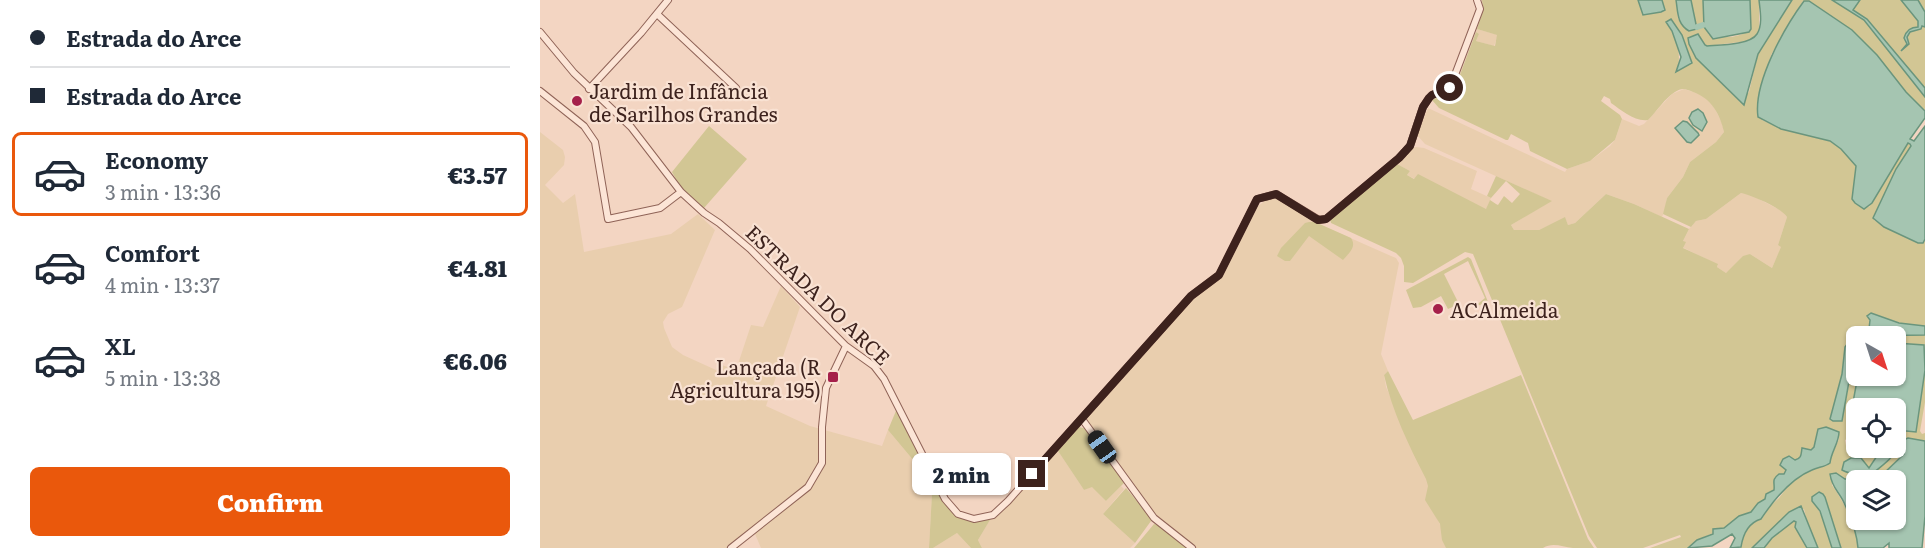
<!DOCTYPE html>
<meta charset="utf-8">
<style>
:root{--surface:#fff;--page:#f2f2f3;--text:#1f2937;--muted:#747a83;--line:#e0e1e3;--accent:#ea580c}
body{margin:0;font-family:Literata,serif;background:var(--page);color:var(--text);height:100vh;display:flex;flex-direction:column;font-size:22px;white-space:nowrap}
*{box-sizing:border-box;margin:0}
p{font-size:20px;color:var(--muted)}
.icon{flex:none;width:33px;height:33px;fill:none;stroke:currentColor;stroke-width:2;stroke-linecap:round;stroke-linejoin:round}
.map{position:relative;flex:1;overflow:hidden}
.drawer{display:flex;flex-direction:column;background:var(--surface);width:540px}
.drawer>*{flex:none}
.banner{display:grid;align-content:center;height:132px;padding:0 30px;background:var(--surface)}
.needle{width:39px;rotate:141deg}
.controls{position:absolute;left:1306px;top:326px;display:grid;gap:12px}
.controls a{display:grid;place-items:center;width:60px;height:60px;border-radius:9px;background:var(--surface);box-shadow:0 2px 4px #0004;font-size:30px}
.end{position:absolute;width:27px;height:27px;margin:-14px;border:8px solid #3d221d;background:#fff;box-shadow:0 0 0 3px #fff}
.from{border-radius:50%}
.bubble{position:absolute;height:42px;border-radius:9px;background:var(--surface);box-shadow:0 2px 4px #0004;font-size:20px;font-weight:800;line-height:42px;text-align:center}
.car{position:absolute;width:18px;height:36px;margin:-18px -9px;border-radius:8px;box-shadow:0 0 4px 2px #0007;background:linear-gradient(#222 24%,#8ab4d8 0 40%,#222 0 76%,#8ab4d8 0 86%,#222 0)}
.banner b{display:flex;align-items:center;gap:21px;height:57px;font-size:22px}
.banner b+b{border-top:2px solid var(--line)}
.banner i{width:15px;height:15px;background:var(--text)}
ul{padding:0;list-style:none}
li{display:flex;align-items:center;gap:18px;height:84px;margin:0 12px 9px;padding:0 18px;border:3px solid transparent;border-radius:9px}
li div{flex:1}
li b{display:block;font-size:22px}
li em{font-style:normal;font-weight:800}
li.selected{border-color:var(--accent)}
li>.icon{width:54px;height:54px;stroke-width:1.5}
.cta{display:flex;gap:12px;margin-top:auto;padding:12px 30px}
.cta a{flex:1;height:69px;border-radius:9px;background:var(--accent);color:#fff;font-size:24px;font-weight:800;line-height:69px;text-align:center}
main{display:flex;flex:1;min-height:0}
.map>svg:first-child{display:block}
.farmland{fill:#e9ceae}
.green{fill:#d2c694;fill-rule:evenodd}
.water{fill:#a5c5b1;stroke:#6a957d;stroke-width:1.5}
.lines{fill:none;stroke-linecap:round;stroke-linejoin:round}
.canal{stroke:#a5c5b1;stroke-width:6}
.street-casing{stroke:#8f6357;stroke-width:8}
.street{stroke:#fce5d6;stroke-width:6}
.route{stroke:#3d221d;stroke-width:8}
.poi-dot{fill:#a5204a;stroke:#f9e2d3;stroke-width:2}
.labels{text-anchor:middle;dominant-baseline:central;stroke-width:4.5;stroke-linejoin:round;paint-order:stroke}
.poi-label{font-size:20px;fill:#3d221d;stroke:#f9e2d3;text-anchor:start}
.street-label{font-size:20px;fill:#3d221d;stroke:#f9e2d3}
</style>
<main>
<section class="drawer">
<div class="banner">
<b><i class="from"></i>Estrada do Arce</b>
<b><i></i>Estrada do Arce</b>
</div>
<ul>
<li class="selected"><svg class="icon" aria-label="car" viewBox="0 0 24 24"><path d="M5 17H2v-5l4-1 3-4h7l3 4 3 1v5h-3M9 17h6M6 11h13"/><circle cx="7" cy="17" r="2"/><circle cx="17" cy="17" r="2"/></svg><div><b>Economy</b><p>3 min · 13:36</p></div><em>€3.57</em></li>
<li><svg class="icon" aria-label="car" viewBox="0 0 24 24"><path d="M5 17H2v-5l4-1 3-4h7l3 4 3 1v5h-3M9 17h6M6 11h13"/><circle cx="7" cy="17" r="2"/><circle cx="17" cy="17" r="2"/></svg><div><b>Comfort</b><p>4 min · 13:37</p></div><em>€4.81</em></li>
<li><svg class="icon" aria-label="car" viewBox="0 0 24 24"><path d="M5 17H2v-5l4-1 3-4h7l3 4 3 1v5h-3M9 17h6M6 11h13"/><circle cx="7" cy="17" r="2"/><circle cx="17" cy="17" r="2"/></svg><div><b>XL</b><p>5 min · 13:38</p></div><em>€6.06</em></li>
</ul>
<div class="cta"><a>Confirm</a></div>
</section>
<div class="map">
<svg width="1385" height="548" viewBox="0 0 1385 548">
<rect width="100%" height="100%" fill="#f3d5c2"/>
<path class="farmland" d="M 937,29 L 958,35 L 954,46 L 936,41 L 939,34 L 936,32 Z
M 1144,89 L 1165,96 L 1174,107 L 1182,123 L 1184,132 L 1176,142 L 1150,162 L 1143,177 L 1127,198 L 1125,210 L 1122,217 L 1094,204 L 1066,194 L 1035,223 L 1028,225 L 1025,218 L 999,230 L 974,230 L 971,225 L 1011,201 L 885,144 L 877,135 L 888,108 L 1025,172 L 1027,169 L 1050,161 L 1070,146 L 1075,140 L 1082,119 L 1099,126 L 1104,124 L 1132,94 Z
M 0,132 L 23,150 L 25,157 L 24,165 L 5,185 L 23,203 L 35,194 L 44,252 L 131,234 L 158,214 L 175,230 L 142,307 L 128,314 L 123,322 L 124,328 L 132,347 L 143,355 L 176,370 L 179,364 L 196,370 L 211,325 L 223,327 L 241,286 L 260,307 L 226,406 L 270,426 L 342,446 L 348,430 L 379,467 L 392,493 L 389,548 L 221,548 L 215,534 L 196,548 L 0,548 Z
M 876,147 L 884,148 L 937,171 L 931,189 L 951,198 L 946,210 L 878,175 L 875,179 L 867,175 L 870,171 L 858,165 L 871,148 Z
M 1201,193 L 1211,195 L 1242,211 L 1247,217 L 1238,245 L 1242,246 L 1232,268 L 1210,254 L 1186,273 L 1177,267 L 1178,265 L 1134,243 L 1143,241 L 1149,229 L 1156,221 L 1166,219 Z
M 729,198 L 737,198 L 781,225 L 851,256 L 856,258 L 859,263 L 841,354 L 848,371 L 844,375 L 846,387 L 891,486 L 894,512 L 911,548 L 656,548 L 619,519 L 573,460 L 547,422 L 547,418 L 651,298 L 683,275 L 718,206 Z
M 518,451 L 544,490 L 552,486 L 566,501 L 581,486 L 584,489 L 563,514 L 595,543 L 590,548 L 442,548 L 438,540 L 451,518 L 458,515 Z
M 417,533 L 431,548 L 393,548 Z"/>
<path class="green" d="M 942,0 L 1098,0 L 1105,15 L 1123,11 L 1125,10 L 1122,0 L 1136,0 L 1138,19 L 1154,29 L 1158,28 L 1154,19 L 1151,0 L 1163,0 L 1163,25 L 1169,35 C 1184,38 1198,39 1211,29 L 1210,0 L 1219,0 L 1219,30 L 1216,36 L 1208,41 L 1167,46 L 1148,38 L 1149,45 L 1156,58 L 1200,102 L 1209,92 L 1218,54 L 1252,0 L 1385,0 L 1385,111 L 1366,92 L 1337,55 L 1312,30 L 1269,1 L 1263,1 L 1231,55 L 1222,120 L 1241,129 L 1289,141 L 1301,149 L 1316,166 L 1313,193 L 1329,207 L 1368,143 L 1371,146 L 1356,169 L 1334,216 L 1334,220 L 1344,227 L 1378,243 L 1383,243 L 1385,239 L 1385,326 L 1359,323 L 1332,313 L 1329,318 L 1329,329 L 1322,331 L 1312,338 L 1305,347 L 1302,374 L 1290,419 L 1302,421 L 1317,342 L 1318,375 L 1309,424 L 1317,425 L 1317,434 L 1305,440 L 1307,452 L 1317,446 L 1324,447 L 1329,452 L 1334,447 L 1340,447 L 1339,453 L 1330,467 L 1327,467 L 1321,458 L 1308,473 L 1322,473 L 1330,475 C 1351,455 1356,462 1356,430 L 1376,432 L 1385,370 L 1385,402 L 1380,431 L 1382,434 L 1385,433 L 1385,441 L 1368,438 L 1364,453 L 1342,475 L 1329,480 L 1317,480 L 1305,479 L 1296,473 L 1292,485 C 1305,504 1316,525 1318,548 L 1301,548 L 1283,494 L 1279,492 L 1272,497 L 1286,525 L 1292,548 L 1278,548 L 1268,525 L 1264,509 L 1249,512 L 1212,548 L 1200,548 C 1205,535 1206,524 1222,519 L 1230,506 L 1239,498 L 1252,481 L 1273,469 L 1288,465 L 1299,439 L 1299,432 L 1278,430 L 1274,447 L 1271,450 L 1264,448 L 1259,458 L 1255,460 L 1244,474 L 1242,475 L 1234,490 L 1225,499 L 1218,503 L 1211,512 L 1184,528 L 1173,529 L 1173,533 L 1157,540 L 1148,548 L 1110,548 L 1141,537 L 1140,535 L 1103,548 L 1057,548 L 1049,536 L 933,254 L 925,252 L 873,283 L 864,282 L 864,266 L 861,258 L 856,253 L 791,223 L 790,219 L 857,164 L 870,171 L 867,175 L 874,179 L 878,174 L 946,209 L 950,200 L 956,204 L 958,205 L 964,196 L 972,203 L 980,194 L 966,181 L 951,198 L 947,196 L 956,176 L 1012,201 L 971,225 L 974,230 L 999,230 L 1025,217 L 1028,225 L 1035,223 L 1066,194 L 1094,204 L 1149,229 L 1143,241 L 1146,242 L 1143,248 L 1178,264 L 1177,267 L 1186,273 L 1203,256 L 1210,254 L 1232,268 L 1241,247 L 1238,245 L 1247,217 C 1240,207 1213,196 1201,193 L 1166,219 L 1156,221 L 1151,227 L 1123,214 L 1127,198 L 1143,177 L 1150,162 L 1176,142 L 1184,132 C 1180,114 1171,98 1153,92 C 1146,89 1142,87 1135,92 C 1125,98 1117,111 1108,120 C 1095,122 1081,110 1071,103 L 1070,99 L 1064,96 L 1061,101 L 1080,115 L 1082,119 L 1075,140 L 1050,161 L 1027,169 L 990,151 L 988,143 L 971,134 L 968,140 L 966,140 L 899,108 L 892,100 L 915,88 L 936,32 L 939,34 L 936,41 L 955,46 L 957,35 L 937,29 L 943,10 ZM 1126,22 L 1142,35 L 1152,62 L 1137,71 C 1142,54 1137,37 1126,22 Z
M 169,126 L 207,159 L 164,208 L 141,188 L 132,172 Z
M 769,222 L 775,222 L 811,238 C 817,247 809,253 803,260 L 769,236 L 750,261 L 745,261 L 737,256 L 741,248 L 765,223 Z
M 928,257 L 931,259 L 948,302 L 934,307 L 945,298 L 928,261 L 904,274 L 919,304 L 908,309 L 901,296 L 881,307 L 873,308 L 866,290 Z
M 1330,335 L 1385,335 L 1385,354 L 1384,345 L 1356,343 L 1356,336 L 1324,336 Z
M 848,371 L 873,420 L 981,375 L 1048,539 L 1054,548 C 1047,548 1040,548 1033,548 C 1022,547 1013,542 1003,548 L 906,548 L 902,540 L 900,524 L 885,500 L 888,486 L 886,479 C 869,446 852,411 844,375 Z
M 358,406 L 405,499 L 418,514 L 434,519 L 453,515 L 438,540 L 442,548 L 431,548 L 417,533 L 393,548 L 389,548 L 392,493 L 379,467 L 348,430 Z
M 539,427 L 547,429 L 584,483 L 566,501 L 552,487 L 544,490 L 518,451 Z
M 586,488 L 611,518 L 611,521 L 595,543 L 563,514 Z
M 1254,520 L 1256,522 L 1255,527 L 1267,548 L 1224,548 L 1232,538 Z
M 614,524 L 623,526 L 652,548 L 594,548 Z"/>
<path class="water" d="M 1098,0 L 1122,0 L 1125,10 L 1121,12 L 1103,15 Z
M 1136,0 L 1151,0 L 1157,29 L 1149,31 C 1137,24 1138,13 1136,0 Z
M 1163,0 L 1210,0 L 1211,29 L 1209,32 L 1173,39 L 1164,27 Z
M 1219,0 L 1252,0 L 1218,54 L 1204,105 L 1156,58 L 1149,44 L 1148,38 L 1158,34 L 1165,45 L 1167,46 C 1180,45 1210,45 1217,34 C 1223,25 1220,10 1219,0 Z
M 1292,0 L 1320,0 L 1313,10 L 1327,19 L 1385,88 L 1385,97 L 1324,20 Z
M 1361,0 L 1378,0 L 1385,12 L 1385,27 L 1382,26 L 1381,29 L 1370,32 L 1367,37 L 1369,44 L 1361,51 L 1367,44 L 1364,38 C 1366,31 1370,27 1378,27 L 1378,21 Z
M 1264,1 L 1269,1 L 1312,30 L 1337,55 L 1366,92 L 1385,111 L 1385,118 L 1370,139 L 1374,141 L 1385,126 L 1385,239 L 1383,243 L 1378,243 L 1344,227 L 1333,218 L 1356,169 L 1371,146 L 1370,144 L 1368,143 L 1332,203 L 1324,209 L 1315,203 L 1312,199 L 1316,166 L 1301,149 L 1290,141 L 1241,129 L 1218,117 C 1213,83 1244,28 1264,1 Z
M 1131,19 L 1142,35 L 1152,63 L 1136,72 L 1141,57 L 1132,31 L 1126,22 Z
M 1158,109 L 1163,113 L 1167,122 L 1162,131 L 1153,125 L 1149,118 L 1152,112 Z
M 1143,121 L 1147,122 L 1158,133 L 1159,135 L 1151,143 L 1147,142 L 1135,128 Z
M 1331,313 L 1359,323 L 1385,326 L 1385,335 L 1317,336 L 1302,421 L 1293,421 L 1290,419 L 1302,374 L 1305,347 L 1316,332 L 1329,329 L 1330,320 L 1327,316 Z
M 1356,343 L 1384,345 L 1385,370 L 1376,432 L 1356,430 L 1356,408 L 1317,408 L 1317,425 L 1309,424 L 1318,375 L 1356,375 Z
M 1286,427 L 1299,432 C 1299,443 1291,452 1290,463 C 1285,467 1278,467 1272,470 C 1252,478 1233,501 1221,519 C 1208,523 1203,534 1201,547 L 1190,548 L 1195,538 L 1192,534 L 1172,546 L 1148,548 L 1157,540 L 1173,534 L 1173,529 L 1184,528 L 1199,516 L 1211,512 L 1218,503 L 1225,499 L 1226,494 L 1234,490 C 1235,482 1231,480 1239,474 L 1244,474 L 1246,470 L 1240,465 L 1243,459 L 1249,456 L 1255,460 C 1262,458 1261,454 1262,448 L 1271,450 L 1274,447 L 1278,429 Z
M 1368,438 L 1385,441 L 1385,516 L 1382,548 L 1349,548 L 1349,543 L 1343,548 L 1318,548 C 1317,533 1311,518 1305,505 C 1300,492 1292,489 1290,474 L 1296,473 L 1305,479 L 1317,480 L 1317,519 L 1356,519 L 1356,480 L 1329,480 L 1342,475 L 1364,454 L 1363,440 Z
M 1356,444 C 1357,458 1340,466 1330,476 C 1321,474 1310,475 1302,470 L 1304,462 L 1311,458 L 1321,458 L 1329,468 L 1339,453 L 1340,447 L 1356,447 Z
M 1279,492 L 1283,494 L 1285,497 L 1301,548 L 1292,548 L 1280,511 L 1272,501 L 1272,497 Z
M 1261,506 L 1278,548 L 1267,548 L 1255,527 L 1256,522 L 1254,521 L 1232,538 L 1224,548 L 1212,548 L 1249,512 Z"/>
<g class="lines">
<path class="canal" d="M 1157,27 L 1163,25"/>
<defs>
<path id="street" d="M 117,14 L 196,88
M 0,32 L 34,73 L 91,127 L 141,192 L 164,213 L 179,223 L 210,249 L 306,346 L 334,366 L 344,379 L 405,499 L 418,514 L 434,519 L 453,515 L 468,501 L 651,296 L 679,275 L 717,199 L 736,194 L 779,220 L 786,219 L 859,158 L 870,146 L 883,107 L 889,98 L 892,95 L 910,88 L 940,9 L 937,0
M 49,89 L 101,33 L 128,0
M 0,91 L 44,126 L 55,142 L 68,219 L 120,208 L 141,192
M 542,419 L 614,518 L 652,548
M 191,548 L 268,487 L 282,463 L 282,427 L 286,388 L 306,346"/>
</defs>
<use href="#street" class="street-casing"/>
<use href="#street" class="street"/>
</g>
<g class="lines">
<path class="route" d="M 492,474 L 651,296 L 679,275 L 717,199 L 736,194 L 778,220 L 786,219 L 859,158 L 870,146 L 883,107 L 889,98 L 892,95 L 910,88"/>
</g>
<g class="poi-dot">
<circle cx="37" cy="101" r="6"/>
<circle cx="898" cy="309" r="6"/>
<rect x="287" y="371" width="12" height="12" rx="3"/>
</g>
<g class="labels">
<g class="poi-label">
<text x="49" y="90">Jardim de Infância<tspan x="49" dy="23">de Sarilhos Grandes</tspan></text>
<text x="910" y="309">ACAlmeida</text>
<text x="281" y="366" text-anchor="end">Lançada (R<tspan x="281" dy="23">Agricultura 195)</tspan></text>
</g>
<g class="street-label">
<text transform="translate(279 294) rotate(44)">ESTRADA DO ARCE</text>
</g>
</g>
</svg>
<div class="controls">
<a><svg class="needle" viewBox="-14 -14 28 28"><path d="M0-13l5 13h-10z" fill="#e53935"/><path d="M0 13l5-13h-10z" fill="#747a83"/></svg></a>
<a><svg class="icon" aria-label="locate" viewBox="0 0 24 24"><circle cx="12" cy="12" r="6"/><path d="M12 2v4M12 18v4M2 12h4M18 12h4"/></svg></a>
<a><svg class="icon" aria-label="layers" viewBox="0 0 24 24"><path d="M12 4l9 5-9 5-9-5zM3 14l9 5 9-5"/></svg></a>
</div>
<i class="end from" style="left:910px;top:88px"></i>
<i class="end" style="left:492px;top:474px"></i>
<div class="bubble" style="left:372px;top:453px;width:99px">2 min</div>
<i class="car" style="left:562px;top:447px;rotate:325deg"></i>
</div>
</main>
